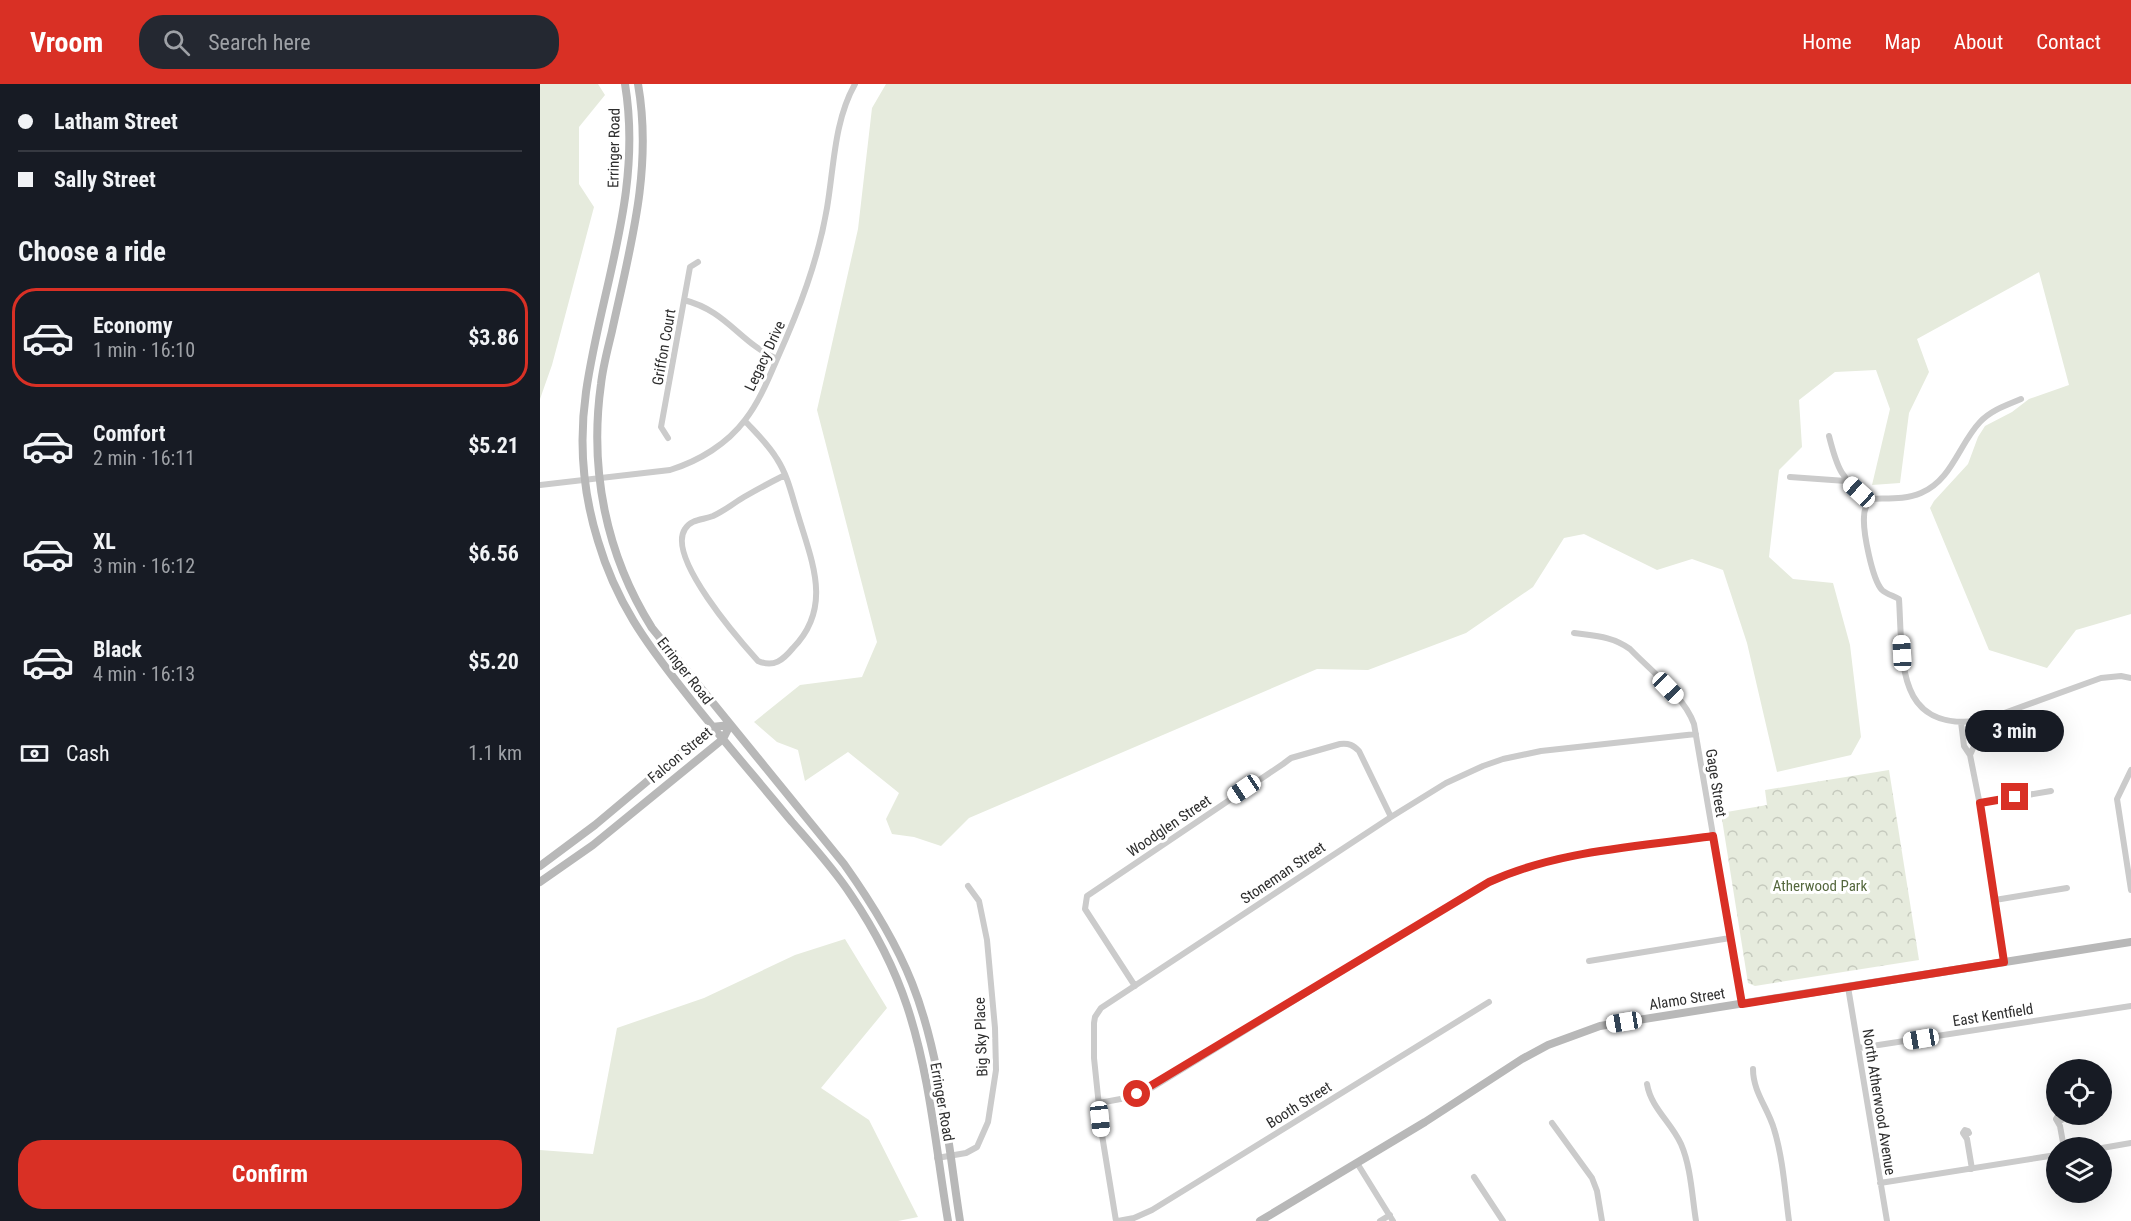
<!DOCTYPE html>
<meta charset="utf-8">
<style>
:root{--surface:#171b24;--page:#242831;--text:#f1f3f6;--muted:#9ea1a6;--line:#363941;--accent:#d93025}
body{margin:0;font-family:"Roboto Condensed",sans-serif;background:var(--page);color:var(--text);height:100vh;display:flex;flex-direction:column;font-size:22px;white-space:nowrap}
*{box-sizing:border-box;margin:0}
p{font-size:20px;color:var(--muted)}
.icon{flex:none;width:33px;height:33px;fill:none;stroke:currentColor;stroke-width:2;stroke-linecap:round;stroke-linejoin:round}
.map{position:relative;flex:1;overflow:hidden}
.side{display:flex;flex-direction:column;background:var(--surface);width:540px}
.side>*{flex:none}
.top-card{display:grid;align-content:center;height:132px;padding:0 18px;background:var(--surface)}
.tools{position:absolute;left:1506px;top:975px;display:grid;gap:12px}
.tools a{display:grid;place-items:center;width:66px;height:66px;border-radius:50%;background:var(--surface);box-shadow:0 6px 24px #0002;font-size:30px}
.end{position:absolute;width:27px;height:27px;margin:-14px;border:8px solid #d93025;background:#fff;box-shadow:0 0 0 3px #fff}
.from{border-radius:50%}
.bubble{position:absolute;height:42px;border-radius:21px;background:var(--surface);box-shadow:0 6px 24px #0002;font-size:20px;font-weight:700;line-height:42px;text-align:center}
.car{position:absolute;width:18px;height:36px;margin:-18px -9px;border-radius:8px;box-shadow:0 0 4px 2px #0007;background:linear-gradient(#fff 24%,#345 0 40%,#fff 0 76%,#345 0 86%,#fff 0)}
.top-card b{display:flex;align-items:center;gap:21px;height:57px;font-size:22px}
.top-card b+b{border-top:2px solid var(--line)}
.top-card i{width:15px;height:15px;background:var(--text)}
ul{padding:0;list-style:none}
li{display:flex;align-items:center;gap:18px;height:99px;margin:0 12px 9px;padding:0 6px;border:3px solid transparent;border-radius:24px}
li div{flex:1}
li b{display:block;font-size:22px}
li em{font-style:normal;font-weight:700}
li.current{border-color:var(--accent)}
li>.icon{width:54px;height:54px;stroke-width:1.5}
h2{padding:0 18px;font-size:27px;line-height:72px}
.pay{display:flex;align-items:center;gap:15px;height:66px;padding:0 18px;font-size:22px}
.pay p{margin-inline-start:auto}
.action{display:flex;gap:12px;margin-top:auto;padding:12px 18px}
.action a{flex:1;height:69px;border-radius:24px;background:var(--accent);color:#fff;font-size:24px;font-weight:700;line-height:69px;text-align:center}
header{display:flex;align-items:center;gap:36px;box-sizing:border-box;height:84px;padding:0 30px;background:var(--accent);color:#fff}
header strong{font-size:28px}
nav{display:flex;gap:33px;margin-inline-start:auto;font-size:21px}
.search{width:420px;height:54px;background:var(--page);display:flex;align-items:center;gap:15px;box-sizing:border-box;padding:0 21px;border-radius:24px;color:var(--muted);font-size:22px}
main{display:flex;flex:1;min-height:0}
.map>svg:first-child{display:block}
.grass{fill:#e6ebdd}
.park{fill:url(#park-crowns)}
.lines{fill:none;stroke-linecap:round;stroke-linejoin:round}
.street{stroke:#cbcbcb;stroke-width:6}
.secondary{stroke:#b8b8b8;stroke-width:8}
.route{stroke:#d93025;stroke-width:8}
.labels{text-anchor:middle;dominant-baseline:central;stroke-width:6;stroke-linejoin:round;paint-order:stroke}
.street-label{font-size:15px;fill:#2e2e2e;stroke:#fff}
.park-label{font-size:15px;fill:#55683e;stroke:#fff}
</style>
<header>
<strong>Vroom</strong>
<div class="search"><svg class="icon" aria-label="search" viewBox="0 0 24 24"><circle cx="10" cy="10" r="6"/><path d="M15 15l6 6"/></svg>Search here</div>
<nav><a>Home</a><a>Map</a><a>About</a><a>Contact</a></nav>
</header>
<main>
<section class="side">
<div class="top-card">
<b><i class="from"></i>Latham Street</b>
<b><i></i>Sally Street</b>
</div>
<h2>Choose a ride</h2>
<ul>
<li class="current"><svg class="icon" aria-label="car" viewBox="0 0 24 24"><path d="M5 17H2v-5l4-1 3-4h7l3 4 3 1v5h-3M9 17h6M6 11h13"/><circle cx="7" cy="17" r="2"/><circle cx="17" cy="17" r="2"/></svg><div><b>Economy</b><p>1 min · 16:10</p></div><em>$3.86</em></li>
<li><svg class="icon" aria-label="car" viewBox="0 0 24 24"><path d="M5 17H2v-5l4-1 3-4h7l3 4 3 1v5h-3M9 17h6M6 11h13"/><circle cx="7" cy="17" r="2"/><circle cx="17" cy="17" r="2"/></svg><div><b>Comfort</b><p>2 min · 16:11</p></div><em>$5.21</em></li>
<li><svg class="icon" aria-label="car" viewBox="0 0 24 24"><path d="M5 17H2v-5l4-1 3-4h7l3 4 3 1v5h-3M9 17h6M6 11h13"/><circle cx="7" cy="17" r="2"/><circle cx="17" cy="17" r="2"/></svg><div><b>XL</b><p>3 min · 16:12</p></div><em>$6.56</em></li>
<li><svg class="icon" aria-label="car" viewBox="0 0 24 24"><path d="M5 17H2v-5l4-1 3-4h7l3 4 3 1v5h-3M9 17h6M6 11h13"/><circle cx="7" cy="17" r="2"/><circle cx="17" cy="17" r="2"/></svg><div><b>Black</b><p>4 min · 16:13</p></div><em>$5.20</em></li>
</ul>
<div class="pay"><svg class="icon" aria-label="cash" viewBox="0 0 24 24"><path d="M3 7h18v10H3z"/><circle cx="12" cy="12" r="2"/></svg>Cash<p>1.1 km</p></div>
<div class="action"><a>Confirm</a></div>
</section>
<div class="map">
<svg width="1591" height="1137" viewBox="0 0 1591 1137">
<defs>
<pattern id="park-crowns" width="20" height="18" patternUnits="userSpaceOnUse" patternTransform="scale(1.5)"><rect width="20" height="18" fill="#e6ebdd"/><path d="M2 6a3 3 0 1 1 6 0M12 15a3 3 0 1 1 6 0" fill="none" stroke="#c6cabe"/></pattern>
</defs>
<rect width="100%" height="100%" fill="#fff"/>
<path class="grass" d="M 0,0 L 58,0 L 65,11 L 39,43 L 39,100 L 54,123 L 12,281 L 0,315 Z
M 346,0 L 1591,0 L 1591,530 L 1536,546 L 1507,584 L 1449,566 L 1390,424 L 1394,417 L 1428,380 L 1438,353 L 1445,342 L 1472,328 L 1489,315 L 1529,301 L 1499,188 L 1377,255 L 1389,288 L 1369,329 L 1360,399 L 1332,401 L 1350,325 L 1336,286 L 1295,288 L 1259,316 L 1262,363 L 1239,386 L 1229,473 L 1253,495 L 1293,499 L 1310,561 L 1321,653 L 1311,671 L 1237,688 L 1207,559 L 1183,486 L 1152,475 L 1117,486 L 1044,450 L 1024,454 L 993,503 L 926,549 L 828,586 L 777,585 L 429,734 L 401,762 L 374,753 L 352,750 L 346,735 L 359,709 L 308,668 L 265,697 L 258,666 L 237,658 L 214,638 L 260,601 L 322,593 L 337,558 L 277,326 L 318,145 L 332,24 Z
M 305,855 L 347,924 L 281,1004 L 329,1036 L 378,1133 L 358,1137 L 0,1137 L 0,1066 L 53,1070 L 77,944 L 164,914 L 255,871 Z"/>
<path class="park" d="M 1349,686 L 1379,876 L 1215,902 L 1208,899 L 1181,729 L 1227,721 L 1225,706 Z"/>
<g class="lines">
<path class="street" d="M 144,216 C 187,227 199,258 237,275
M 205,337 C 216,349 228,360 237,375 C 248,392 252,412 258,431 C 272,478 293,523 253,564 C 243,576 234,584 218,577 C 200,557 126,473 145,445 C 151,435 163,436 173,432 C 184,427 194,419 204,413 C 218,405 231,398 245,391
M 1289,352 C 1297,384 1301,396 1330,415 C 1326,421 1324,426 1324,433 C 1323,448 1332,495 1342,506 C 1346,510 1354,512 1359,515 C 1363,579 1355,650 1445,636 L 1561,594 L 1581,592 L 1591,594
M 128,354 L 121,343 L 150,183 L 158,178
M 1250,393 L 1306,397
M 0,401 L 130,386 C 159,377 187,360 205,336 C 219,318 228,296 237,275 C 259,226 278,177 287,124 C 294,83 294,37 315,0
M 1330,415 C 1346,414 1365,416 1381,409 C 1412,396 1419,360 1440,338 C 1451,326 1467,321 1481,315
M 1034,549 C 1055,552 1072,552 1090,565 C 1110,586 1144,612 1154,640 L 1202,920
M 1421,638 L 1424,662 L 1430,671
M 1432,638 L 1434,662 L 1430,671 L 1441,726 L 1464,878
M 1591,686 L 1577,715 L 1591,806
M 1440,719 L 1511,707
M 1455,816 L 1527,804
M 1049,877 L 1190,854
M 595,902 L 545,825 L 547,812 L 743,680 L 751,674 L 800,660 C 809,659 813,661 819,667 L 851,733
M 1308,903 L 1347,1137
M 1319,964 L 1591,922
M 1213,985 C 1213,1008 1228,1024 1234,1045 C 1243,1074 1245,1107 1249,1137
M 1107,1000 C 1111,1024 1131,1038 1141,1060 C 1151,1083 1152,1112 1156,1137
M 559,1019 L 586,1014 L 610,1005 L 931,808 C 1005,767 1090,763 1173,752
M 1522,1036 L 1521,1033 L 1518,1032 L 1516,1035 L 1520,1042 L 1524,1064
M 1012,1039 L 1052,1094 L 1057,1107 L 1062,1137
M 1429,1049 L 1428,1047 L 1425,1046 L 1423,1049 L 1427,1055 L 1432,1085
M 1562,1064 L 1591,1059
M 397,1074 L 426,1069 L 437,1063 L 448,1038 L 456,986 L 455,944 L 447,856 L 439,817 L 428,802
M 817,1079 L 853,1137
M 934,1093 L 963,1137
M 1340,1099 L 1516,1071
M 576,1137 L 562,1051 L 554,974 L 554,939 L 555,933 L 561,924 L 851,733 L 906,699 L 943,682 L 963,675 L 1001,667 L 1156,650
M 578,1137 L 594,1134 L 612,1126 L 949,918
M 840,1137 L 850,1131"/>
<path class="secondary" d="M 85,0 C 103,109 61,203 46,308 C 39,357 43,409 58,457 C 76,518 106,559 144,607 C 179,652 216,694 252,738 C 272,761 294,785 311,811 C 334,845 354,883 367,922 C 390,991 396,1066 408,1137
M 98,0 C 113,85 90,164 72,247 C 68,264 63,282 61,300 C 49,386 66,471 112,544 L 304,780 C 331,818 355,856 372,899 C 401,972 408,1060 420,1137
M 0,782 L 55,741 L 172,643 L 190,641
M 0,798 L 53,761 L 183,655 L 190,641
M 720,1137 L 885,1038 L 982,975 L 1008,961 L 1060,942 L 1591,858"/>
</g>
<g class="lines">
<path class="route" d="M 597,1010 L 949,798 C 1019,766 1098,763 1173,752 L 1202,920 L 1464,878 L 1440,719 L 1475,713"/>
</g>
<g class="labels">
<g class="street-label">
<text transform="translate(74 64) rotate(-89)">Erringer Road</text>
<text transform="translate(124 263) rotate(-80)">Griffon Court</text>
<text transform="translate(225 272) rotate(-65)">Legacy Drive</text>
<text transform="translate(145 587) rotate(52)">Erringer Road</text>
<text transform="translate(140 671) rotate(-40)">Falcon Street</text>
<text transform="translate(1176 699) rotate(81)">Gage Street</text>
<text transform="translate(629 742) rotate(-34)">Woodglen Street</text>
<text transform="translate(743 789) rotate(-34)">Stoneman Street</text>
<text transform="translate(1147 915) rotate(-9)">Alamo Street</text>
<text transform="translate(1453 931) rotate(-9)">East Kentfield</text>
<text transform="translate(441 953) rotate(-92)">Big Sky Place</text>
<text transform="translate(402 1018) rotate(80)">Erringer Road</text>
<text transform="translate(1339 1018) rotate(81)">North Atherwood Avenue</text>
<text transform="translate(759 1021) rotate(-32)">Booth Street</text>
</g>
<g class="park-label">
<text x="1280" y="802">Atherwood Park</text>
</g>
</g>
</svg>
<div class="tools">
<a><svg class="icon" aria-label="locate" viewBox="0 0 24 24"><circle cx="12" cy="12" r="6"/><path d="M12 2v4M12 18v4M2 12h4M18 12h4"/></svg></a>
<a><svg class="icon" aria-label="layers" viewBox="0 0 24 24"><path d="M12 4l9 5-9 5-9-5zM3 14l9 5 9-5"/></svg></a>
</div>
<i class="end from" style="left:597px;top:1010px"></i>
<i class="end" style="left:1475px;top:713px"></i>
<div class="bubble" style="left:1425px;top:626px;width:99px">3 min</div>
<i class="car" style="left:1319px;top:408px;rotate:312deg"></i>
<i class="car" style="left:1362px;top:569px;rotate:357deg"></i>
<i class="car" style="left:1128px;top:604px;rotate:136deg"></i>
<i class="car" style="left:704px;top:705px;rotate:236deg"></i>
<i class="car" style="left:1084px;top:938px;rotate:261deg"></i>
<i class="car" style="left:1381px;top:955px;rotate:261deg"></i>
<i class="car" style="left:560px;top:1035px;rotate:174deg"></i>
</div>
</main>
